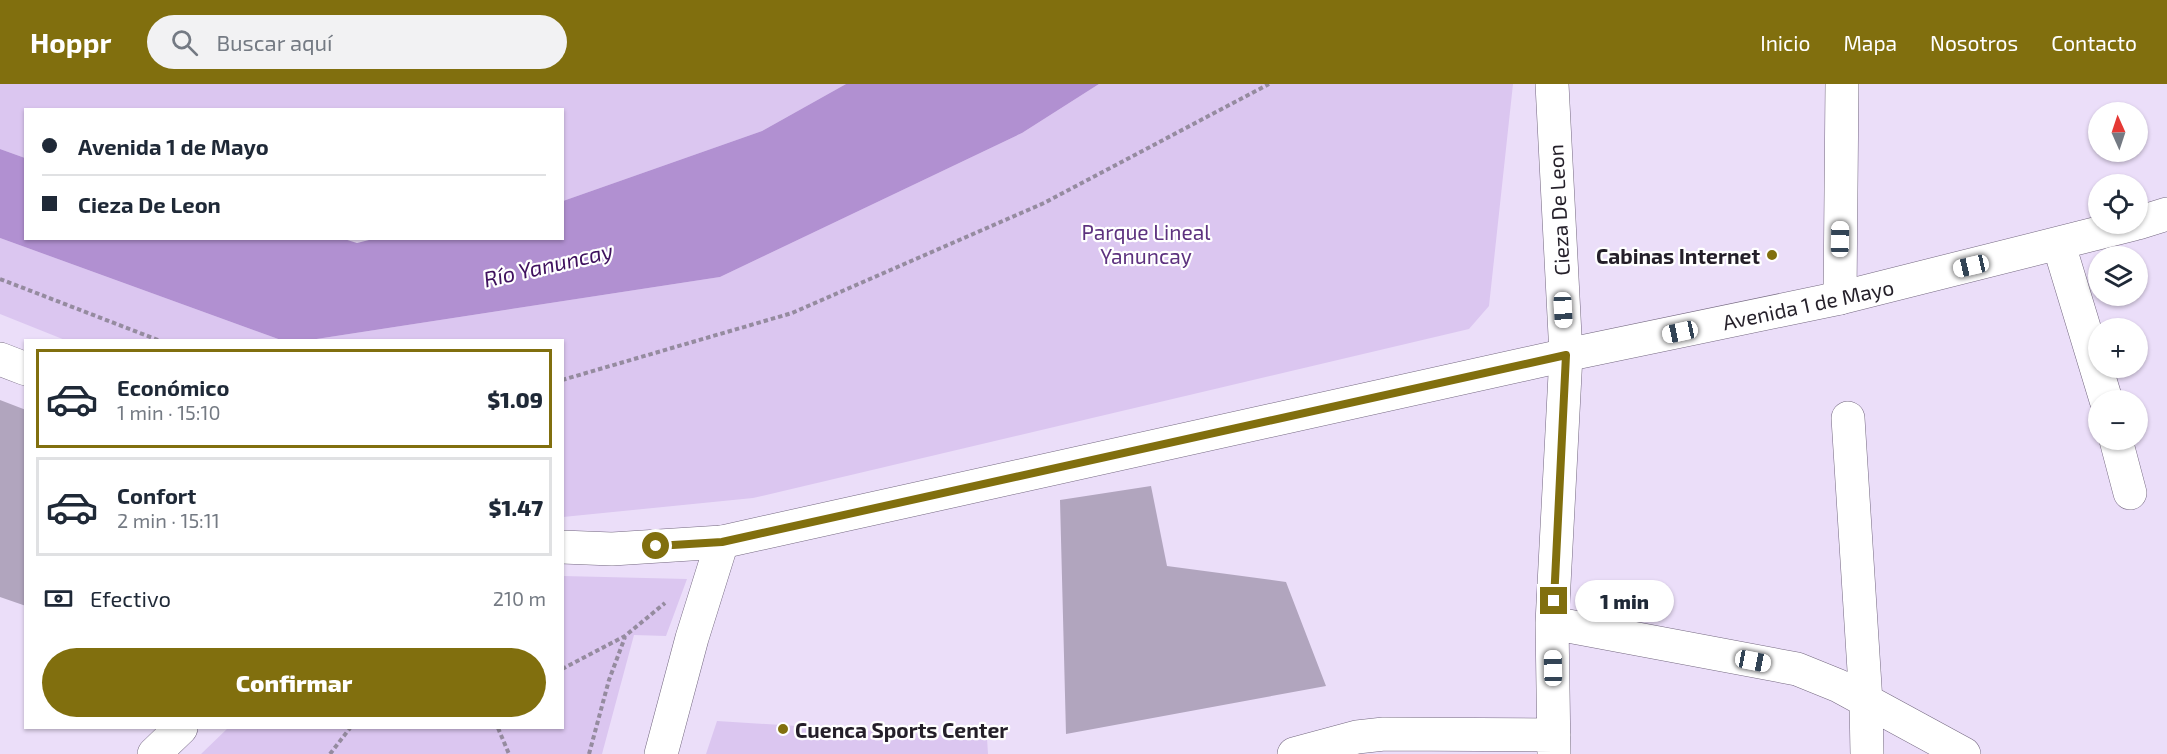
<!DOCTYPE html>
<html lang="es">
<meta charset="utf-8">
<style>
:root{--surface:#fff;--page:#f2f2f3;--text:#1f2937;--muted:#747a83;--line:#e0e1e3;--accent:#816f0e}
body{margin:0;font-family:"Exo 2",sans-serif;background:var(--page);color:var(--text);height:100vh;display:flex;flex-direction:column;font-size:22px;white-space:nowrap}
*{box-sizing:border-box;margin:0}
p{font-size:20px;color:var(--muted)}
.icon{flex:none;width:33px;height:33px;fill:none;stroke:currentColor;stroke-width:2;stroke-linecap:round;stroke-linejoin:round}
.map{position:relative;flex:1;overflow:hidden}
.sheet{position:absolute;left:24px;top:255px;width:540px;height:390px;display:flex;flex-direction:column;background:var(--surface);border-radius:0px;box-shadow:0 2px 4px #0004}
.sheet>*{flex:none}
.guide{position:absolute;left:24px;top:24px;width:540px;height:132px;border-radius:0px;box-shadow:0 2px 4px #0004;display:grid;align-content:center;height:132px;padding:0 18px;background:var(--surface)}
.needle{width:39px;rotate:357deg}
.tools{position:absolute;left:2088px;top:18px;display:grid;gap:12px}
.tools a{display:grid;place-items:center;width:60px;height:60px;border-radius:50%;background:var(--surface);box-shadow:0 2px 4px #0004;font-size:30px}
.end{position:absolute;width:27px;height:27px;margin:-14px;border:8px solid #816f0e;background:#fff;box-shadow:0 0 0 3px #fff}
.from{border-radius:50%}
.bubble{position:absolute;height:42px;border-radius:21px;background:var(--surface);box-shadow:0 2px 4px #0004;font-size:20px;font-weight:800;line-height:42px;text-align:center}
.car{position:absolute;width:18px;height:36px;margin:-18px -9px;border-radius:8px;box-shadow:0 0 4px 2px #0007;background:linear-gradient(#fff 24%,#345 0 40%,#fff 0 76%,#345 0 86%,#fff 0)}
.guide b{display:flex;align-items:center;gap:21px;height:57px;font-size:22px}
.guide b+b{border-top:2px solid var(--line)}
.guide i{width:15px;height:15px;background:var(--text)}
ul{padding:10px 0 0;list-style:none}
li{display:flex;align-items:center;gap:18px;height:99px;margin:0 12px 9px;padding:0 6px;border:3px solid var(--line);border-radius:0px}
li div{flex:1}
li b{display:block;font-size:22px}
li em{font-style:normal;font-weight:800}
li.selected{border-color:var(--accent)}
li>.icon{width:54px;height:54px;stroke-width:1.5}
.pay{display:flex;align-items:center;gap:15px;height:66px;padding:0 18px;font-size:22px}
.pay p{margin-inline-start:auto}
.primary-button{display:flex;gap:12px;margin-top:auto;padding:12px 18px}
.primary-button a{flex:1;height:69px;border-radius:36px;background:var(--accent);color:#fff;font-size:24px;font-weight:800;line-height:69px;text-align:center}
header{display:flex;align-items:center;gap:36px;box-sizing:border-box;height:84px;padding:0 30px;background:var(--accent);color:#fff}
header strong{font-size:28px}
nav{display:flex;gap:33px;margin-inline-start:auto;font-size:21px}
.search{width:420px;height:54px;background:var(--page);display:flex;align-items:center;gap:15px;box-sizing:border-box;padding:0 21px;border-radius:33px;color:var(--muted);font-size:22px}
.map>svg:first-child{display:block}
.green{fill:#dbc6f0}
.water{fill:#b190d1}
.building{fill:#b1a5be}
.lines{fill:none;stroke-linecap:round;stroke-linejoin:round}
.minor-casing{stroke:#746880;stroke-width:34}
.major-casing{stroke:#746880;stroke-width:34}
.path{stroke:#958b9f;stroke-width:4;stroke-dasharray:4.5 3;stroke-linecap:butt}
.minor{stroke:#fff;stroke-width:33}
.major{stroke:#fff;stroke-width:33}
.route{stroke:#816f0e;stroke-width:8}
.poi-dot{fill:#816f0e;stroke:#fff;stroke-width:2}
.labels{text-anchor:middle;dominant-baseline:central;stroke-width:4.5;stroke-linejoin:round;paint-order:stroke}
.street-label{font-size:21px;fill:#241f29;stroke:#fff}
.park-label{font-size:21px;fill:#5d327f;stroke:#fff}
.poi-label{font-size:21px;font-weight:bold;fill:#241f29;stroke:#fff;text-anchor:end}
.water-label{font-size:22px;font-style:italic;fill:#3f115e;stroke:#fff}
</style>
<header>
<strong>Hoppr</strong>
<div class="search"><svg class="icon" aria-label="search" viewBox="0 0 24 24"><circle cx="10" cy="10" r="6"/><path d="M15 15l6 6"/></svg>Buscar aquí</div>
<nav><a>Inicio</a><a>Mapa</a><a>Nosotros</a><a>Contacto</a></nav>
</header>
<div class="map">
<svg width="2167" height="670" viewBox="0 0 2167 670">
<rect width="100%" height="100%" fill="#ebdef9"/>
<path class="green" d="M 0,0 L 846,0 L 762,47 L 563,117 L 562,26 L 26,26 L 25,74 L 0,65 Z
M 1099,0 L 1513,0 L 1489,222 L 1469,245 L 753,414 L 563,433 L 562,256 L 310,256 L 720,193 L 1022,49 Z
M 0,154 L 281,256 L 65,256 L 0,230 Z
M 563,492 L 687,495 L 666,552 L 634,551 L 602,670 L 201,670 L 228,644 L 562,644 Z
M 717,637 L 987,654 L 988,670 L 706,670 Z"/>
<path class="water" d="M 846,0 L 1099,0 L 1022,49 L 720,193 L 310,256 L 281,256 L 0,154 L 0,65 L 25,74 L 26,154 L 341,154 L 357,159 L 377,154 L 562,154 L 563,117 L 762,47 Z"/>
<path class="building" d="M 0,316 L 26,326 L 26,522 L 0,513 Z
M 1151,402 L 1167,482 L 1286,498 L 1326,602 L 1066,650 L 1060,416 Z"/>
<g class="lines">
<defs>
<path id="minor" d="M 1552,0 L 1566,271 L 1552,539 L 1554,670
M 2059,161 L 2106,316
M 1840,214 L 1842,0
M 1848,334 L 1866,618 L 1867,670
M 2116,356 L 2130,409
M 1552,539 L 1797,585 L 1839,602 L 1964,670
M 154,670 L 181,644
M 661,670 L 692,554 L 722,458
M 1294,670 L 1357,653 L 1384,650 L 1554,651"/>
<path id="major" d="M 2138,139 L 2167,130
M 0,275 L 26,285
M 562,463 L 612,465 L 722,458 L 1566,271 L 1840,214 L 2134,140"/>
</defs>
<use href="#minor" class="minor-casing"/>
<use href="#major" class="major-casing"/>
<path class="path" d="M 0,195 L 158,256
M 562,296 L 792,229 L 1044,119 L 1269,0
M 562,585 L 625,552 L 665,519
M 498,644 L 509,670
M 330,670 L 350,644
M 589,670 L 609,596 L 625,553"/>
<use href="#minor" class="minor"/>
<use href="#major" class="major"/>
</g>
<g class="lines">
<path class="route" d="M 656,462 L 722,458 L 1566,271 L 1554,517"/>
</g>
<g class="poi-dot">
<circle cx="1772" cy="171" r="6"/>
<circle cx="783" cy="645" r="6"/>
</g>
<g class="labels">
<g class="street-label">
<text transform="translate(1558 126) rotate(-93)">Cieza De Leon</text>
<text transform="translate(1808 220) rotate(-12)">Avenida 1 de Mayo</text>
</g>
<g class="park-label">
<text x="1146" y="147">Parque Lineal<tspan x="1146" dy="24">Yanuncay</tspan></text>
</g>
<g class="poi-label">
<text x="1760" y="171">Cabinas Internet</text>
<text x="795" y="645" text-anchor="start">Cuenca Sports Center</text>
</g>
<g class="water-label">
<text transform="translate(548 180) rotate(-13)">Río Yanuncay</text>
</g>
</g>
</svg>
<div class="tools">
<a><svg class="needle" viewBox="-14 -14 28 28"><path d="M0-13l5 13h-10z" fill="#e53935"/><path d="M0 13l5-13h-10z" fill="#747a83"/></svg></a>
<a><svg class="icon" aria-label="locate" viewBox="0 0 24 24"><circle cx="12" cy="12" r="6"/><path d="M12 2v4M12 18v4M2 12h4M18 12h4"/></svg></a>
<a><svg class="icon" aria-label="layers" viewBox="0 0 24 24"><path d="M12 4l9 5-9 5-9-5zM3 14l9 5 9-5"/></svg></a>
<a>+</a>
<a>−</a>
</div>
<i class="end from" style="left:656px;top:462px"></i>
<i class="end" style="left:1554px;top:517px"></i>
<div class="bubble" style="left:1575px;top:496px;width:99px">1 min</div>
<i class="car" style="left:1840px;top:155px;rotate:1deg"></i>
<i class="car" style="left:1971px;top:182px;rotate:257deg"></i>
<i class="car" style="left:1563px;top:226px;rotate:177deg"></i>
<i class="car" style="left:1680px;top:248px;rotate:258deg"></i>
<i class="car" style="left:1753px;top:577px;rotate:101deg"></i>
<i class="car" style="left:1553px;top:584px;rotate:359deg"></i>
<div class="guide">
<b><i class="from"></i>Avenida 1 de Mayo</b>
<b><i></i>Cieza De Leon</b>
</div>
<section class="sheet">
<ul>
<li class="selected"><svg class="icon" aria-label="car" viewBox="0 0 24 24"><path d="M5 17H2v-5l4-1 3-4h7l3 4 3 1v5h-3M9 17h6M6 11h13"/><circle cx="7" cy="17" r="2"/><circle cx="17" cy="17" r="2"/></svg><div><b>Económico</b><p>1 min · 15:10</p></div><em>$1.09</em></li>
<li><svg class="icon" aria-label="car" viewBox="0 0 24 24"><path d="M5 17H2v-5l4-1 3-4h7l3 4 3 1v5h-3M9 17h6M6 11h13"/><circle cx="7" cy="17" r="2"/><circle cx="17" cy="17" r="2"/></svg><div><b>Confort</b><p>2 min · 15:11</p></div><em>$1.47</em></li>
</ul>
<div class="pay"><svg class="icon" aria-label="cash" viewBox="0 0 24 24"><path d="M3 7h18v10H3z"/><circle cx="12" cy="12" r="2"/></svg>Efectivo<p>210 m</p></div>
<div class="primary-button"><a>Confirmar</a></div>
</section>
</div>
